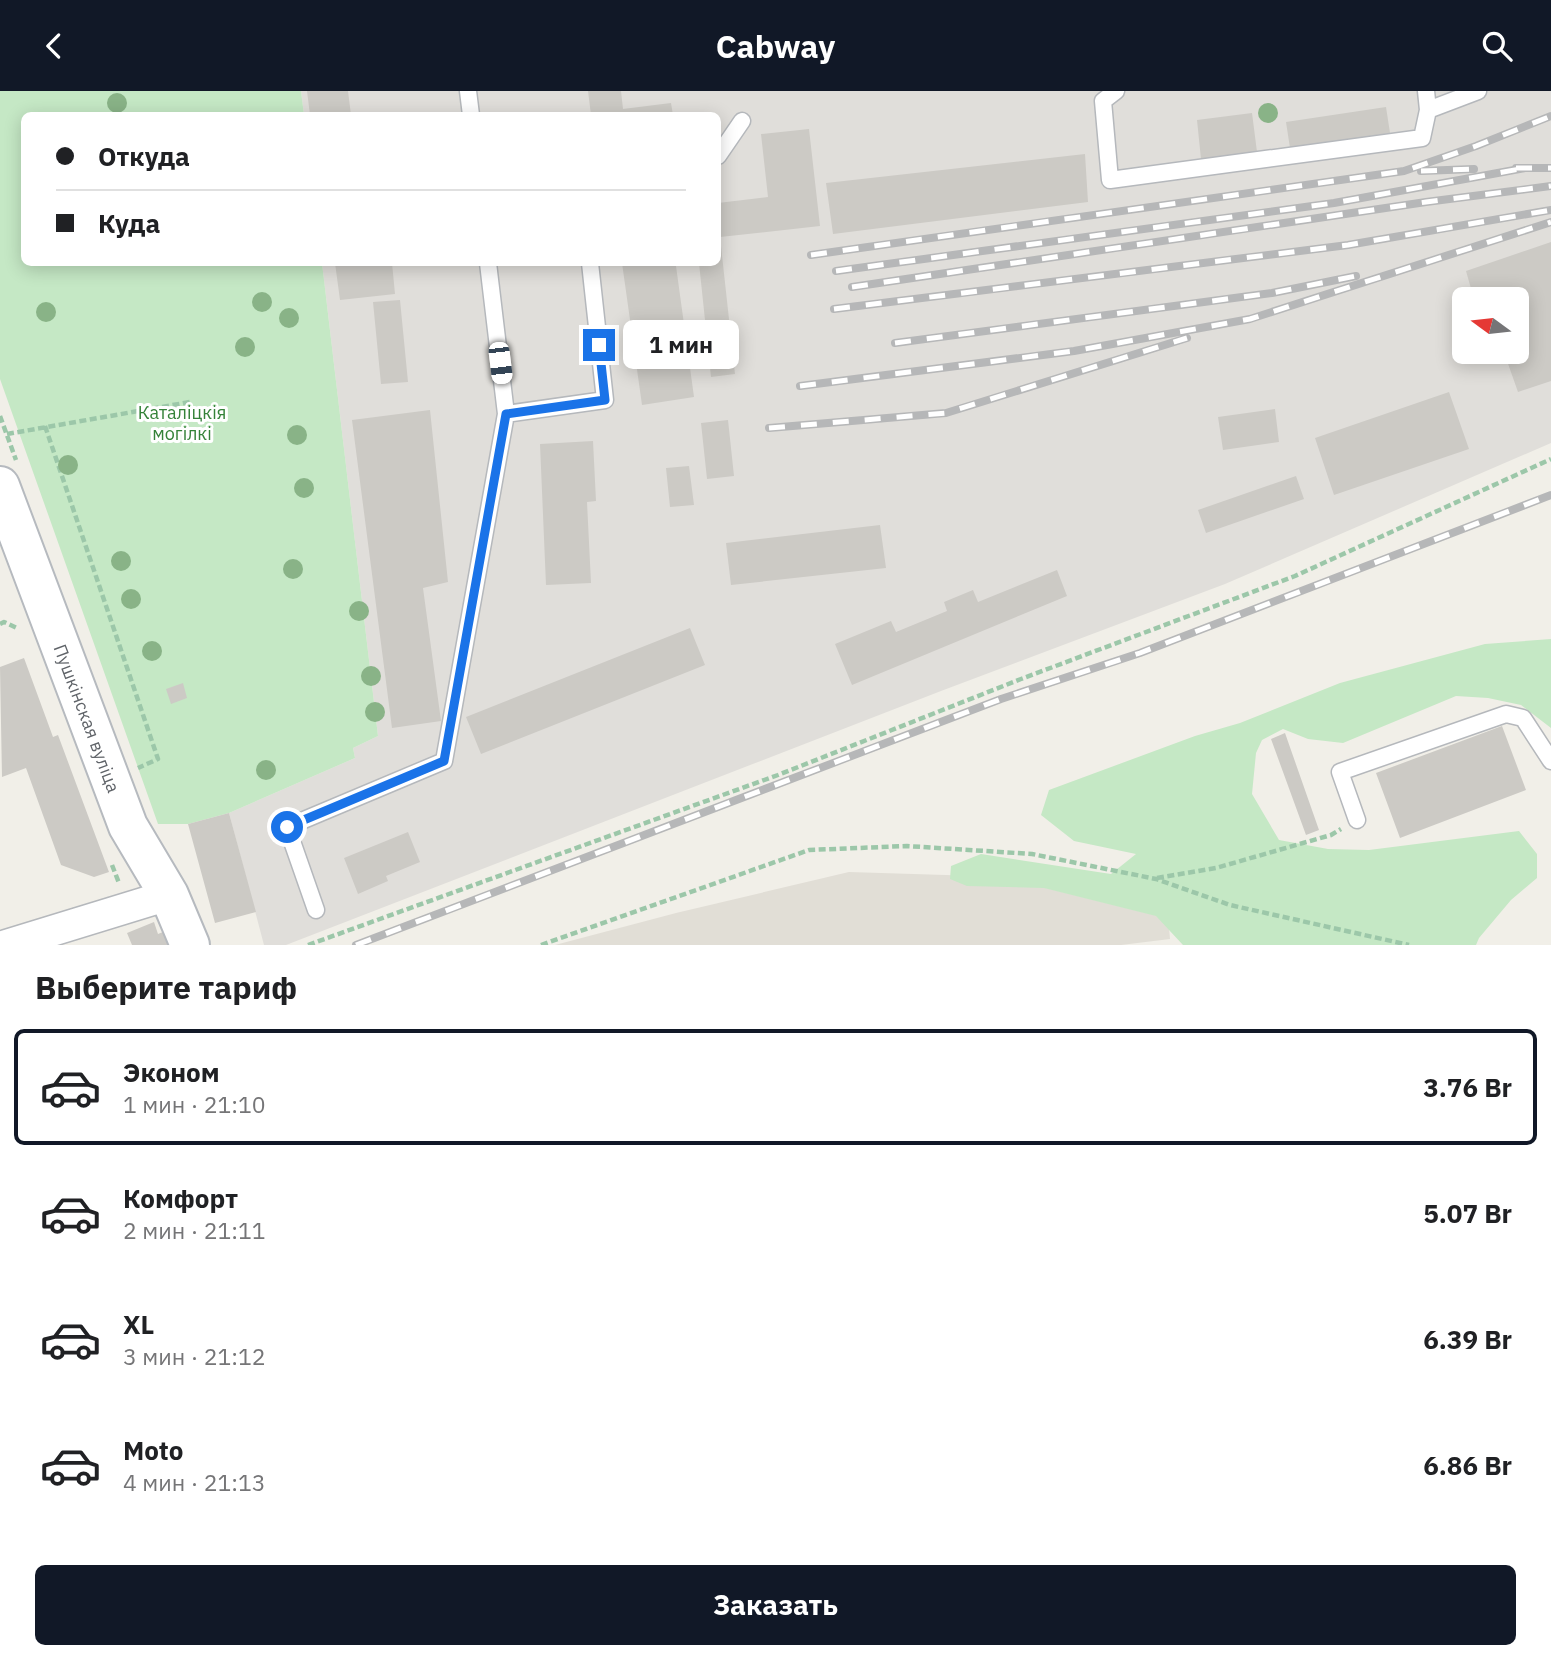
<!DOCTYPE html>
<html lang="ru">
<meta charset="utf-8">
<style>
:root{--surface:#fff;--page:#f2f2f2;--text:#202124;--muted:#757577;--line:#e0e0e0;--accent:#111827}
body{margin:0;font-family:"IBM Plex Sans",sans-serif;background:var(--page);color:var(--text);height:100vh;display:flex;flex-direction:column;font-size:26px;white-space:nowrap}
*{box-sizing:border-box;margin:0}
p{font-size:23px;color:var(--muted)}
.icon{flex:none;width:38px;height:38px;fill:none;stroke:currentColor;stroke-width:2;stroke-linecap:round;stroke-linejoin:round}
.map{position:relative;height:854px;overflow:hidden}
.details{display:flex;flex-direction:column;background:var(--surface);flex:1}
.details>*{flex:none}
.guide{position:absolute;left:21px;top:21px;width:700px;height:154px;border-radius:10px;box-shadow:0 4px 18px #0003;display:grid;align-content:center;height:154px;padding:0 35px;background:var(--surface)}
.needle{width:46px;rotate:285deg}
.tools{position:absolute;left:1452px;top:196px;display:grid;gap:14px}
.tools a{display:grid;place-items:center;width:77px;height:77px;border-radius:10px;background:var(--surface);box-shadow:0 4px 18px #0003;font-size:35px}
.end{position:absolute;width:32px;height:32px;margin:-16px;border:9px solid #1a73e8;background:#fff;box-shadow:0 0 0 4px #fff}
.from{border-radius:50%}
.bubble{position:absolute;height:49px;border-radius:10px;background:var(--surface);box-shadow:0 4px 18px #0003;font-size:23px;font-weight:800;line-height:49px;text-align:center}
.car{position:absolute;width:21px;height:42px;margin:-21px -10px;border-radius:9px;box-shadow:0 0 5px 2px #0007;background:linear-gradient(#fff 24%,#345 0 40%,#fff 0 76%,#345 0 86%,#fff 0)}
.guide b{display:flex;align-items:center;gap:24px;height:66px;font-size:26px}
.guide b+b{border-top:2px solid var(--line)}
.guide i{width:18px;height:18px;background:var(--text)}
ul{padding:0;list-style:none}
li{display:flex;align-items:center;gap:21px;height:116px;margin:0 14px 10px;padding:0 21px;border:4px solid transparent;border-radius:10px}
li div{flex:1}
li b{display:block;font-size:26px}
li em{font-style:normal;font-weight:800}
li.active{border-color:var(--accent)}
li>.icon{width:63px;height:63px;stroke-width:1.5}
h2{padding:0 35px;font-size:32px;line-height:84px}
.primary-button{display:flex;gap:14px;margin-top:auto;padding:14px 35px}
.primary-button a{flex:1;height:80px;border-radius:10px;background:var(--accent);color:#fff;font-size:28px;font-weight:800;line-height:80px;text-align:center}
header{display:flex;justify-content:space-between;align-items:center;height:91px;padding:0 35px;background:var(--accent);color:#fff;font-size:32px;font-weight:800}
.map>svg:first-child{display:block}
.industrial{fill:#e0deda;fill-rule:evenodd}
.education{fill:#e1ded6}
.green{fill:#c5e8c5}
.building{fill:#cccac5}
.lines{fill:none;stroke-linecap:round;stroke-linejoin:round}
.lane-casing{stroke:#b5b8bc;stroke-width:19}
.street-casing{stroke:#b5b8bc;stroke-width:33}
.secondary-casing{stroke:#b6babf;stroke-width:42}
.path{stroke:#9cc7a9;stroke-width:4.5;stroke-dasharray:7 3.5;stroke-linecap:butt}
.lane{stroke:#fff;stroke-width:16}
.street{stroke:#fff;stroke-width:30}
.secondary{stroke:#fff;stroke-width:38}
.rail-casing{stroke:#b6b7b8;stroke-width:8}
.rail{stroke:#fff;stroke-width:5;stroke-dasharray:16;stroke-linecap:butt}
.tree{fill:#89b387}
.route{stroke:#1a73e8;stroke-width:9}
.labels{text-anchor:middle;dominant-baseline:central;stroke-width:6;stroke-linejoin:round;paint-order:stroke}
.park-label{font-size:18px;fill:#348238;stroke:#fff}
.street-label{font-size:18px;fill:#5f6368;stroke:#fff}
</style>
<header><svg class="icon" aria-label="back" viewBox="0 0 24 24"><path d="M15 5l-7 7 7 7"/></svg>Cabway<svg class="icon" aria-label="search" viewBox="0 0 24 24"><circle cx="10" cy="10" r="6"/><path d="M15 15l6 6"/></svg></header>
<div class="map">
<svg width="1551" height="854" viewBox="0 0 1551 854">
<rect width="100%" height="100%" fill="#f1efe8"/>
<path class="industrial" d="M 301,0 L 1551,0 L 1551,352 L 1225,493 L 941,600 L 286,854 L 264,854 L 229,722 L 355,667 L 353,657 L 378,645 L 322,172 L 718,172 L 718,24 L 304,24 ZM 1465,208 L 1517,208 L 1517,261 L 1465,261 Z"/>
<path class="education" d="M 849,781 L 1041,787 L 1167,815 L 1170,848 L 1121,854 L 555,854 L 676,822 Z"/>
<path class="green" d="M 0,0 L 301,0 L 304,24 L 24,24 L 24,172 L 322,172 L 378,645 L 353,657 L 355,667 L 229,722 L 188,733 L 158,733 L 0,288 Z
M 1551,548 L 1551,637 L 1521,614 L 1488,607 L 1456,605 L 1343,652 L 1308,648 L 1283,638 L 1262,649 L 1256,662 L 1252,703 L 1279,749 L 1328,758 L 1369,759 L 1519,740 L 1537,763 L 1537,787 L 1511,809 L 1479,847 L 1476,854 L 1183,854 L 1156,825 L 1044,797 L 967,795 L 950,788 L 951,775 L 981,763 L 1111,783 L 1136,763 L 1074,750 L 1041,724 L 1049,699 L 1195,645 L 1240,632 L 1340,592 L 1485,553 Z"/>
<path class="building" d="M 307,0 L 348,0 L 351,24 L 310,24 Z
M 588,0 L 621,0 L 623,18 L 671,12 L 673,24 L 591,24 Z
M 1386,16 L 1390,42 L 1290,57 L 1286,31 Z
M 1252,22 L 1257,61 L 1201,68 L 1197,29 Z
M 809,38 L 820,135 L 720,146 L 735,283 L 711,286 L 699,172 L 718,172 L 718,112 L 768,106 L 761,43 Z
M 1085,63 L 1088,111 L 833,143 L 826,92 Z
M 1551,151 L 1551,290 L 1518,301 L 1506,267 L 1491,271 L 1488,261 L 1517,261 L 1517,208 L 1474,208 L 1466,180 Z
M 335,172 L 392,172 L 395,203 L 340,209 Z
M 622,172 L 688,172 L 676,175 L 694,306 L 642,314 Z
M 400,209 L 408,291 L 381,293 L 373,211 Z
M 1449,301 L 1469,358 L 1334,404 L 1315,347 Z
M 1275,318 L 1279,351 L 1223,359 L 1218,326 Z
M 430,319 L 448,491 L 423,497 L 441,630 L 392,637 L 352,329 Z
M 728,329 L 734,385 L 707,388 L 701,332 Z
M 593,350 L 596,410 L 587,411 L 591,492 L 546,494 L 540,353 Z
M 689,375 L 694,414 L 670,416 L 666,377 Z
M 1296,385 L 1304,408 L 1206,442 L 1198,419 Z
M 880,434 L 886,477 L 731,494 L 726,452 Z
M 1057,479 L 1067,505 L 852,594 L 835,553 L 891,530 L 896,541 L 947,520 L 944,511 L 973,499 L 978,511 Z
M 690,537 L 705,574 L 481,663 L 466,626 Z
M 24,567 L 53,646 L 58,644 L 109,781 L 94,786 L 61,774 L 26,677 L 2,686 L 0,576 Z
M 183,592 L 187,607 L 171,613 L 166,598 Z
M 1502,635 L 1526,699 L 1400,747 L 1376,682 Z
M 1285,642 L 1319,739 L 1306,744 L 1271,648 Z
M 229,722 L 256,821 L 215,832 L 188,733 Z
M 408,741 L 420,771 L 386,785 L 388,790 L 358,803 L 344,767 Z
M 154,831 L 158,843 L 168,839 L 173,854 L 132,854 L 127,842 Z"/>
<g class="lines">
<defs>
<path id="lane" d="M 468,0 L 471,24
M 1116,0 L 1103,10 L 1110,89 L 1422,47 L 1428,19
M 1426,0 L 1428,19 L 1478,0
M 718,65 L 742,30
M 506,323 L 605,309 L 590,172
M 1357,729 L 1340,681 L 1506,623 L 1523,627 L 1551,670
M 316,819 L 287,736 L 444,670 L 506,323 L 488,172"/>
<path id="street" d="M 6,854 L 169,804"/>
<g id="secondary">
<path id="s1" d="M 0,395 L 128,735 L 169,804 L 190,854"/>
</g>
</defs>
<use href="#lane" class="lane-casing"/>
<use href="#street" class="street-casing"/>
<use href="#secondary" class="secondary-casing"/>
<path class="path" d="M 0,325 L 16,369
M 45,335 L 158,668 L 138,677
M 7,343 L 190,311
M 0,533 L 4,531 L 19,538
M 112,774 L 119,792
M 1157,787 L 1216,777 L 1331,744 L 1341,738
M 308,854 L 778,684 L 1021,588 L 1295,485 L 1551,368
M 541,854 L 809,759 L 907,755 L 1032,763 L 1156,788 L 1230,814 L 1409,854"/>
<use href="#lane" class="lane"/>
<use href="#street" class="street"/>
<use href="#secondary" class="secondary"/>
<defs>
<path id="rail" d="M 1516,77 L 1551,77
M 1421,80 L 1474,78
M 811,164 L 1404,80 L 1476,55 L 1551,25
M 836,180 L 1334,112 L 1525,77
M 852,196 L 1426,111 L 1551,95
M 834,218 L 1348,154 L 1551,119
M 895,252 L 1272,202 L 1356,185
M 800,295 L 1074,260 L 1250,228 L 1551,131
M 769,337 L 946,322 L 1187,247
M 356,854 L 1001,608 L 1140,562 L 1551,404"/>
</defs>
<use href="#rail" class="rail-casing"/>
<use href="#rail" class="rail"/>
</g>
<g class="tree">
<circle cx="117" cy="12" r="10"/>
<circle cx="1268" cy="22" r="10"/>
<circle cx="262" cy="211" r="10"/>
<circle cx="46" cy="221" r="10"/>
<circle cx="289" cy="227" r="10"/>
<circle cx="245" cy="256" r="10"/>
<circle cx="297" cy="344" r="10"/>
<circle cx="68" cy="374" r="10"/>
<circle cx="304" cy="397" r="10"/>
<circle cx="121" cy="470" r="10"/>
<circle cx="293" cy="478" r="10"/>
<circle cx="131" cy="508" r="10"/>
<circle cx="359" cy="520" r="10"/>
<circle cx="152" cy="560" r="10"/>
<circle cx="371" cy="585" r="10"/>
<circle cx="375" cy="621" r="10"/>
<circle cx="266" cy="679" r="10"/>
</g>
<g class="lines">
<path class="route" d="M 287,736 L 444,670 L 506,323 L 605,309 L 599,254"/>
</g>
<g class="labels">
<g class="park-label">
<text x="182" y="321">Каталіцкія<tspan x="182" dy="21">могілкі</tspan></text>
</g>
<g class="street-label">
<text stroke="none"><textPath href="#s1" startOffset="248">Пушкінская вуліца</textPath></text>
</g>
</g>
</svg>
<div class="tools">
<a><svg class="needle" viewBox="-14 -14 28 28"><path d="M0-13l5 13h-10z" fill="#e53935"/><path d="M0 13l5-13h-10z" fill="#757577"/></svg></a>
</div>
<i class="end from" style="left:287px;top:736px"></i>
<i class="end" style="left:599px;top:254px"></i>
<div class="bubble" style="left:623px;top:229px;width:116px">1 мин</div>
<i class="car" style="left:500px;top:272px;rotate:173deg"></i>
<div class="guide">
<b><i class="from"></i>Откуда</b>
<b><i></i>Куда</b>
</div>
</div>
<section class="details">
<h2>Выберите тариф</h2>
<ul>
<li class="active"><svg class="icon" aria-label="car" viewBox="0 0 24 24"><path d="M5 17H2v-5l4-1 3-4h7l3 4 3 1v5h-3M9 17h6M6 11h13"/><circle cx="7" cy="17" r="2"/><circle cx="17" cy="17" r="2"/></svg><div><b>Эконом</b><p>1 мин · 21:10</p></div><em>3.76 Br</em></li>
<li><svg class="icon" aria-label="car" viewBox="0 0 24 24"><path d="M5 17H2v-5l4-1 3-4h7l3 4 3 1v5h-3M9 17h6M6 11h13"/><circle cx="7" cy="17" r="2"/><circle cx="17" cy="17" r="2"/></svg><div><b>Комфорт</b><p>2 мин · 21:11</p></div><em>5.07 Br</em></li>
<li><svg class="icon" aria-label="car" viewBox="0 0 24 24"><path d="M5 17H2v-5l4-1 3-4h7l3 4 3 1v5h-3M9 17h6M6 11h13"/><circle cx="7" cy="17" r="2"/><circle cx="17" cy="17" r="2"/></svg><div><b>XL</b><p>3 мин · 21:12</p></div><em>6.39 Br</em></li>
<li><svg class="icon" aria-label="car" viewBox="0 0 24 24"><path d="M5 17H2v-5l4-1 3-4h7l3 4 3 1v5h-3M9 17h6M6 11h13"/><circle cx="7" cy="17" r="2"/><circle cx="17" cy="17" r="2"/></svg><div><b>Moto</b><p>4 мин · 21:13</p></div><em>6.86 Br</em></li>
</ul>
<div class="primary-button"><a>Заказать</a></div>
</section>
